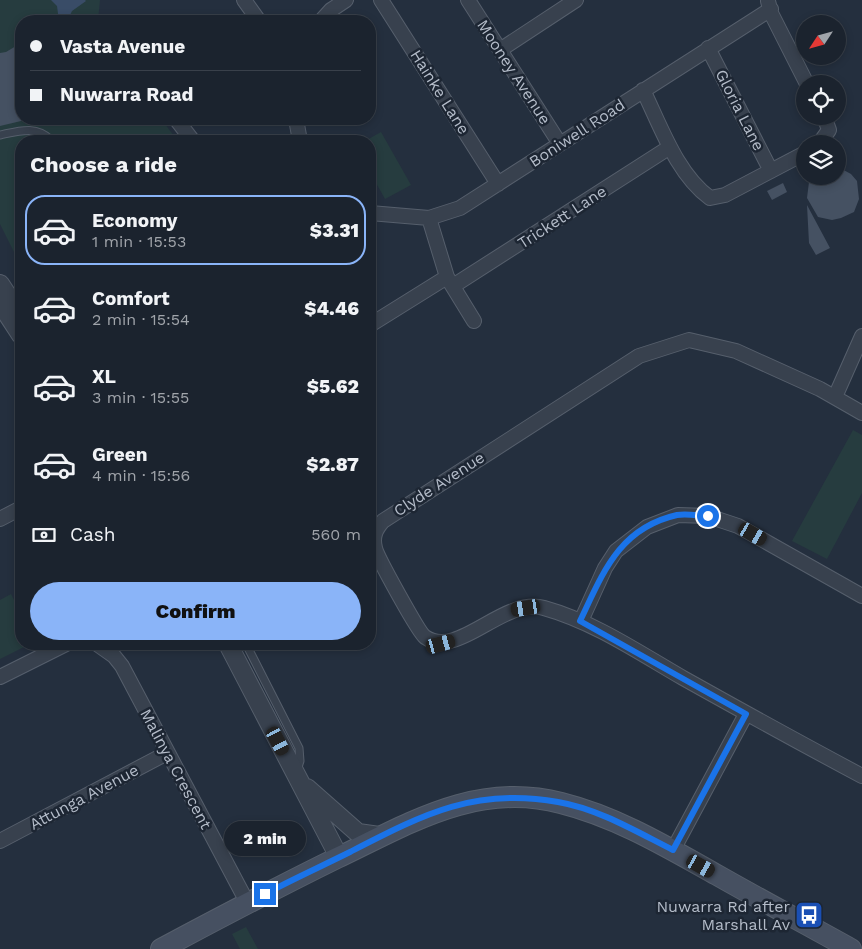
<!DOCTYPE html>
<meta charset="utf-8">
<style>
:root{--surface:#1b232e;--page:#242b36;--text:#f1f3f6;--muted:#a0a4aa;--line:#39404a;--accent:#8ab4f8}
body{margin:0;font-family:"Work Sans",sans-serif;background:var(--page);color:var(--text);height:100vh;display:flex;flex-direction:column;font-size:19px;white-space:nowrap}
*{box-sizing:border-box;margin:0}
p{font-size:16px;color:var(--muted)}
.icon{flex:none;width:28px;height:28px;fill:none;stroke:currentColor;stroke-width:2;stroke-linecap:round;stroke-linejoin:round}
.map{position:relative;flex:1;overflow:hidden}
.details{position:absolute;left:15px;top:135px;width:361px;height:515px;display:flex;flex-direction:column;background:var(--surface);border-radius:20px;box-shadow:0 2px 8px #0003,0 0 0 1px var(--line)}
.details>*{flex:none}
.top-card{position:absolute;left:15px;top:15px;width:361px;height:110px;border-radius:20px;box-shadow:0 2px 8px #0003,0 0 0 1px var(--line);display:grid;align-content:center;height:110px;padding:0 15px;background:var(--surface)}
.needle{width:32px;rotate:234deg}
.tools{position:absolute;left:796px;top:15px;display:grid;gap:10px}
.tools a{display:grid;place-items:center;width:50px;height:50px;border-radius:50%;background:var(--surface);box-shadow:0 2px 8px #0003,0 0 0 1px var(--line);font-size:25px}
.end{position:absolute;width:22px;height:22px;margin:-11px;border:6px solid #1a73e8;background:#fff;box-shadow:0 0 0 2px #fff}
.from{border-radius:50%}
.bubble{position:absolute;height:35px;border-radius:18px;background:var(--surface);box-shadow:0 2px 8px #0003,0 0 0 1px var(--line);font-size:16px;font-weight:800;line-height:35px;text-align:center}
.car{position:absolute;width:15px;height:30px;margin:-15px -8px;border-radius:6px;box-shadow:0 0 4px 1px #0007;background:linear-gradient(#222 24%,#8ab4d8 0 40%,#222 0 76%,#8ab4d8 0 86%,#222 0)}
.top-card b{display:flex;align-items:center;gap:18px;height:48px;font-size:19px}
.top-card b+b{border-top:1px solid var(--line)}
.top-card i{width:12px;height:12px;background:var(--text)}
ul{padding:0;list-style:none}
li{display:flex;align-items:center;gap:15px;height:70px;margin:0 10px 8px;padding:0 5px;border:2px solid transparent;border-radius:20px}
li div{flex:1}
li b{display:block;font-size:19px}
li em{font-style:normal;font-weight:800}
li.current{border-color:var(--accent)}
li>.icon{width:45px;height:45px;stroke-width:1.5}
h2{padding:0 15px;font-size:22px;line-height:60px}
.pay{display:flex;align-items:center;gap:12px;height:55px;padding:0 15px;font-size:19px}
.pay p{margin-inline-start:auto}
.action{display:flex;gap:10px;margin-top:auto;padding:10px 15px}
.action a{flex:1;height:58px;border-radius:30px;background:var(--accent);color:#111;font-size:20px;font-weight:800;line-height:58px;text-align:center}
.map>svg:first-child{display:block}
.green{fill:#263c3f}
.water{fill:#394c67}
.building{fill:#455162}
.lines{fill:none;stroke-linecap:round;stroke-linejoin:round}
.service-casing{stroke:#565f6c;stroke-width:9}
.minor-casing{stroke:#565f6c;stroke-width:16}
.tertiary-casing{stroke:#565f6c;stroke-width:20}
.secondary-casing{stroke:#565f6c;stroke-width:22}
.service{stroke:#38414e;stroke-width:7}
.minor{stroke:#38414e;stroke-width:14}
.tertiary{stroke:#38414e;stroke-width:18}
.secondary{stroke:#465061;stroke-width:20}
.route{stroke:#1a73e8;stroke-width:6}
.labels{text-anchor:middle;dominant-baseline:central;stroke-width:5;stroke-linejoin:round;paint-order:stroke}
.street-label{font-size:16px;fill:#b4bcc9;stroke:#1d2633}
.poi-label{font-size:16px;fill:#b4bcc9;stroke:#1d2633;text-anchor:end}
</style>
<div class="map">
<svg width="862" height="949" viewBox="0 0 862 949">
<rect width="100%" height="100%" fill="#242f3e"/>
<path class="green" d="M 0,0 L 100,0 L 98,21 L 21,21 L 21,119 L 161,119 L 178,141 L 21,141 L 21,266 L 0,224 Z
M 381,132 L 411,185 L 385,199 L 370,172 L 370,141 L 365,141 Z
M 853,430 L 862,435 L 862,493 L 827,559 L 792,541 Z
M 11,594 L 21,614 L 21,644 L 30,644 L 0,659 L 0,600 Z
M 246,927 L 258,949 L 240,949 L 232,934 Z"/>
<path class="water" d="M 51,0 L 85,0 L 86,1 L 72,11 L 67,21 L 59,21 L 57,6 Z"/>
<path class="building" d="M 21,43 L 21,121 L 0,126 L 0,53 L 6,52 Z
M 838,167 L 851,174 L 857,181 L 859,199 L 854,212 L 841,218 L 832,220 L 818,217 L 807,198 L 809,182 L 813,176 L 838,176 Z
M 783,183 L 787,192 L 772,200 L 767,191 Z
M 807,205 L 830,248 L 816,255 L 809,243 Z"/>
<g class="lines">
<defs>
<path id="service" d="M 0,135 C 19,131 36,125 51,140
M 246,644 L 299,748 L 300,761 L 297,770"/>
<path id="minor" d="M 244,0 L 259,21
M 381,0 L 498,184
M 468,0 L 560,144
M 768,1 L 771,13 L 807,84
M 321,21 L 331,10 L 346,0
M 708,48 L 771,171
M 500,50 L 576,0
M 643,90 C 661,127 677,174 710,198 L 725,195 L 805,153
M 176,119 L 193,141
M 296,119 L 300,141
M 819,144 L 829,130 L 824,116
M 370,213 L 429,218 L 460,208 L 771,9
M 429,218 L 447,277 L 474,321
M 453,286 L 670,147
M 370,325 L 447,277
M 835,397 L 862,336
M 862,413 L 820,389 L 736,351 L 689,340 L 639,356 L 383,521 C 376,529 372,536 375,548 C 377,557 419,633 425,637 C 458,660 504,596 544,608 C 594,622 638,652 683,678 C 742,711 802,744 862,776
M 0,519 L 21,508
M 581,621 L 605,568 L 616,551 L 647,527 L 678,515 L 708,516 L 738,526 L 862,596
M 97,644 L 114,656 L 122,666 L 247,902
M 0,677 L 66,644
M 0,841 L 167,753
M 673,850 L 746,714"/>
<path id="tertiary" d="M 0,284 L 21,316
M 2,306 L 21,335
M 228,644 L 339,857
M 307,788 L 358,833 L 379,836"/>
<path id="secondary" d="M 161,949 C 219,918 278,887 337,858 C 410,823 477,781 561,803 C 617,817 667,847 717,875 C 761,900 806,924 851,949"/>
</defs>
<use href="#service" class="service-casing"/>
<use href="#minor" class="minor-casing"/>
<use href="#tertiary" class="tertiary-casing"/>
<use href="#secondary" class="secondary-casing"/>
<use href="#service" class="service"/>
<use href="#minor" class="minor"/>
<use href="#tertiary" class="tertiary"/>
<use href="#secondary" class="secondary"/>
</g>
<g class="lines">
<path class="route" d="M 265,894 C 293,879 322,866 350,852 C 422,815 474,787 558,802 C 599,809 637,832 673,850 L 746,714 L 580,621 C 603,573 619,528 677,515 C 687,513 699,516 708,516"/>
</g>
<defs>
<symbol id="bus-square" viewBox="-11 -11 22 22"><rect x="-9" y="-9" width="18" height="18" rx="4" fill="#1a4fb4" stroke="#1d2633"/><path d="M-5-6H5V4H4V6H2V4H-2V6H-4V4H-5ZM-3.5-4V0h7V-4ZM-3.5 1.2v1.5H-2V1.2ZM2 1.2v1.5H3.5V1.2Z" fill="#fff"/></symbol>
</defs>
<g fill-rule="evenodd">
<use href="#bus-square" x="793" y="899" width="32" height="32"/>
</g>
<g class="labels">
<g class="street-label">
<text transform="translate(514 72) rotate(57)">Mooney Avenue</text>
<text transform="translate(440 92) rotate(58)">Hainke Lane</text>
<text transform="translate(740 110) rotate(63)">Gloria Lane</text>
<text transform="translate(577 133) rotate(-33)">Boniwell Road</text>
<text transform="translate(562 217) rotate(-33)">Trickett Lane</text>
<text transform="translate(439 484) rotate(-33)">Clyde Avenue</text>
<text transform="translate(176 769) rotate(62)">Malinya Crescent</text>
<text transform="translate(84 797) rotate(-28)">Attunga Avenue</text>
</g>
<g class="poi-label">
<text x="790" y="906">Nuwarra Rd after<tspan x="790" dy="18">Marshall Av</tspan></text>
</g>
</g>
</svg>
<div class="tools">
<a><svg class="needle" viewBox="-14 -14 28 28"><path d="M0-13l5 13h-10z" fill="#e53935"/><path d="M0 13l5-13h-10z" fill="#a0a4aa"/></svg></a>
<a><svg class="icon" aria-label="locate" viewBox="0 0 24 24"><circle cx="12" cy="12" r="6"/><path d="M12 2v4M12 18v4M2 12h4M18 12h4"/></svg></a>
<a><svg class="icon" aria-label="layers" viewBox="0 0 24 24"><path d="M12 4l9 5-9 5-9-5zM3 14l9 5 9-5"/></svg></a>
</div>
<i class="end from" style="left:708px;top:516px"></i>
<i class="end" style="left:265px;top:894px"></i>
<div class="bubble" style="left:224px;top:821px;width:82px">2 min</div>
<i class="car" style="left:753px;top:534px;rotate:120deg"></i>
<i class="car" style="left:526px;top:608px;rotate:261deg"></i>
<i class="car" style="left:441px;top:644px;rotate:75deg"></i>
<i class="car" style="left:278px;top:741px;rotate:152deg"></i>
<i class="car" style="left:701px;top:866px;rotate:119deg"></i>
<div class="top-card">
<b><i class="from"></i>Vasta Avenue</b>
<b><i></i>Nuwarra Road</b>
</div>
<section class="details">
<h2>Choose a ride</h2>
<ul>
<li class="current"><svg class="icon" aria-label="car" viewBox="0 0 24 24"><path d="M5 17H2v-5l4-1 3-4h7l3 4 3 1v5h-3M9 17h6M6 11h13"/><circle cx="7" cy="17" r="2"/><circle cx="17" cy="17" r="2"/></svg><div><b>Economy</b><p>1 min · 15:53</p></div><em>$3.31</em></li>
<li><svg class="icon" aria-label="car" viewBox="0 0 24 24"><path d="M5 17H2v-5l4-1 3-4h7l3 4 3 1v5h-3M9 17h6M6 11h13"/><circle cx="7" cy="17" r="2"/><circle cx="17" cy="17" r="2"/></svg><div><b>Comfort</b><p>2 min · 15:54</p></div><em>$4.46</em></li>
<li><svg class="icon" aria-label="car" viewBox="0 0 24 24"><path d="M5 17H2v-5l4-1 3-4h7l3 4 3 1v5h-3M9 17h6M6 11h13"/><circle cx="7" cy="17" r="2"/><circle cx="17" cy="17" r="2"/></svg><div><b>XL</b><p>3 min · 15:55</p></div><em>$5.62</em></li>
<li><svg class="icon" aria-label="car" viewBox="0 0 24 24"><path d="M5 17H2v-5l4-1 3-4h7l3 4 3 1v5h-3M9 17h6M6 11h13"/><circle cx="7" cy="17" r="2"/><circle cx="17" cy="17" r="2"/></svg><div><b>Green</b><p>4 min · 15:56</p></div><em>$2.87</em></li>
</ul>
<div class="pay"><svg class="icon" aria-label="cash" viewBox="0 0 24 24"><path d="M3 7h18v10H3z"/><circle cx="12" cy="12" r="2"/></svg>Cash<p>560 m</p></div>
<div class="action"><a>Confirm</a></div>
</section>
</div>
